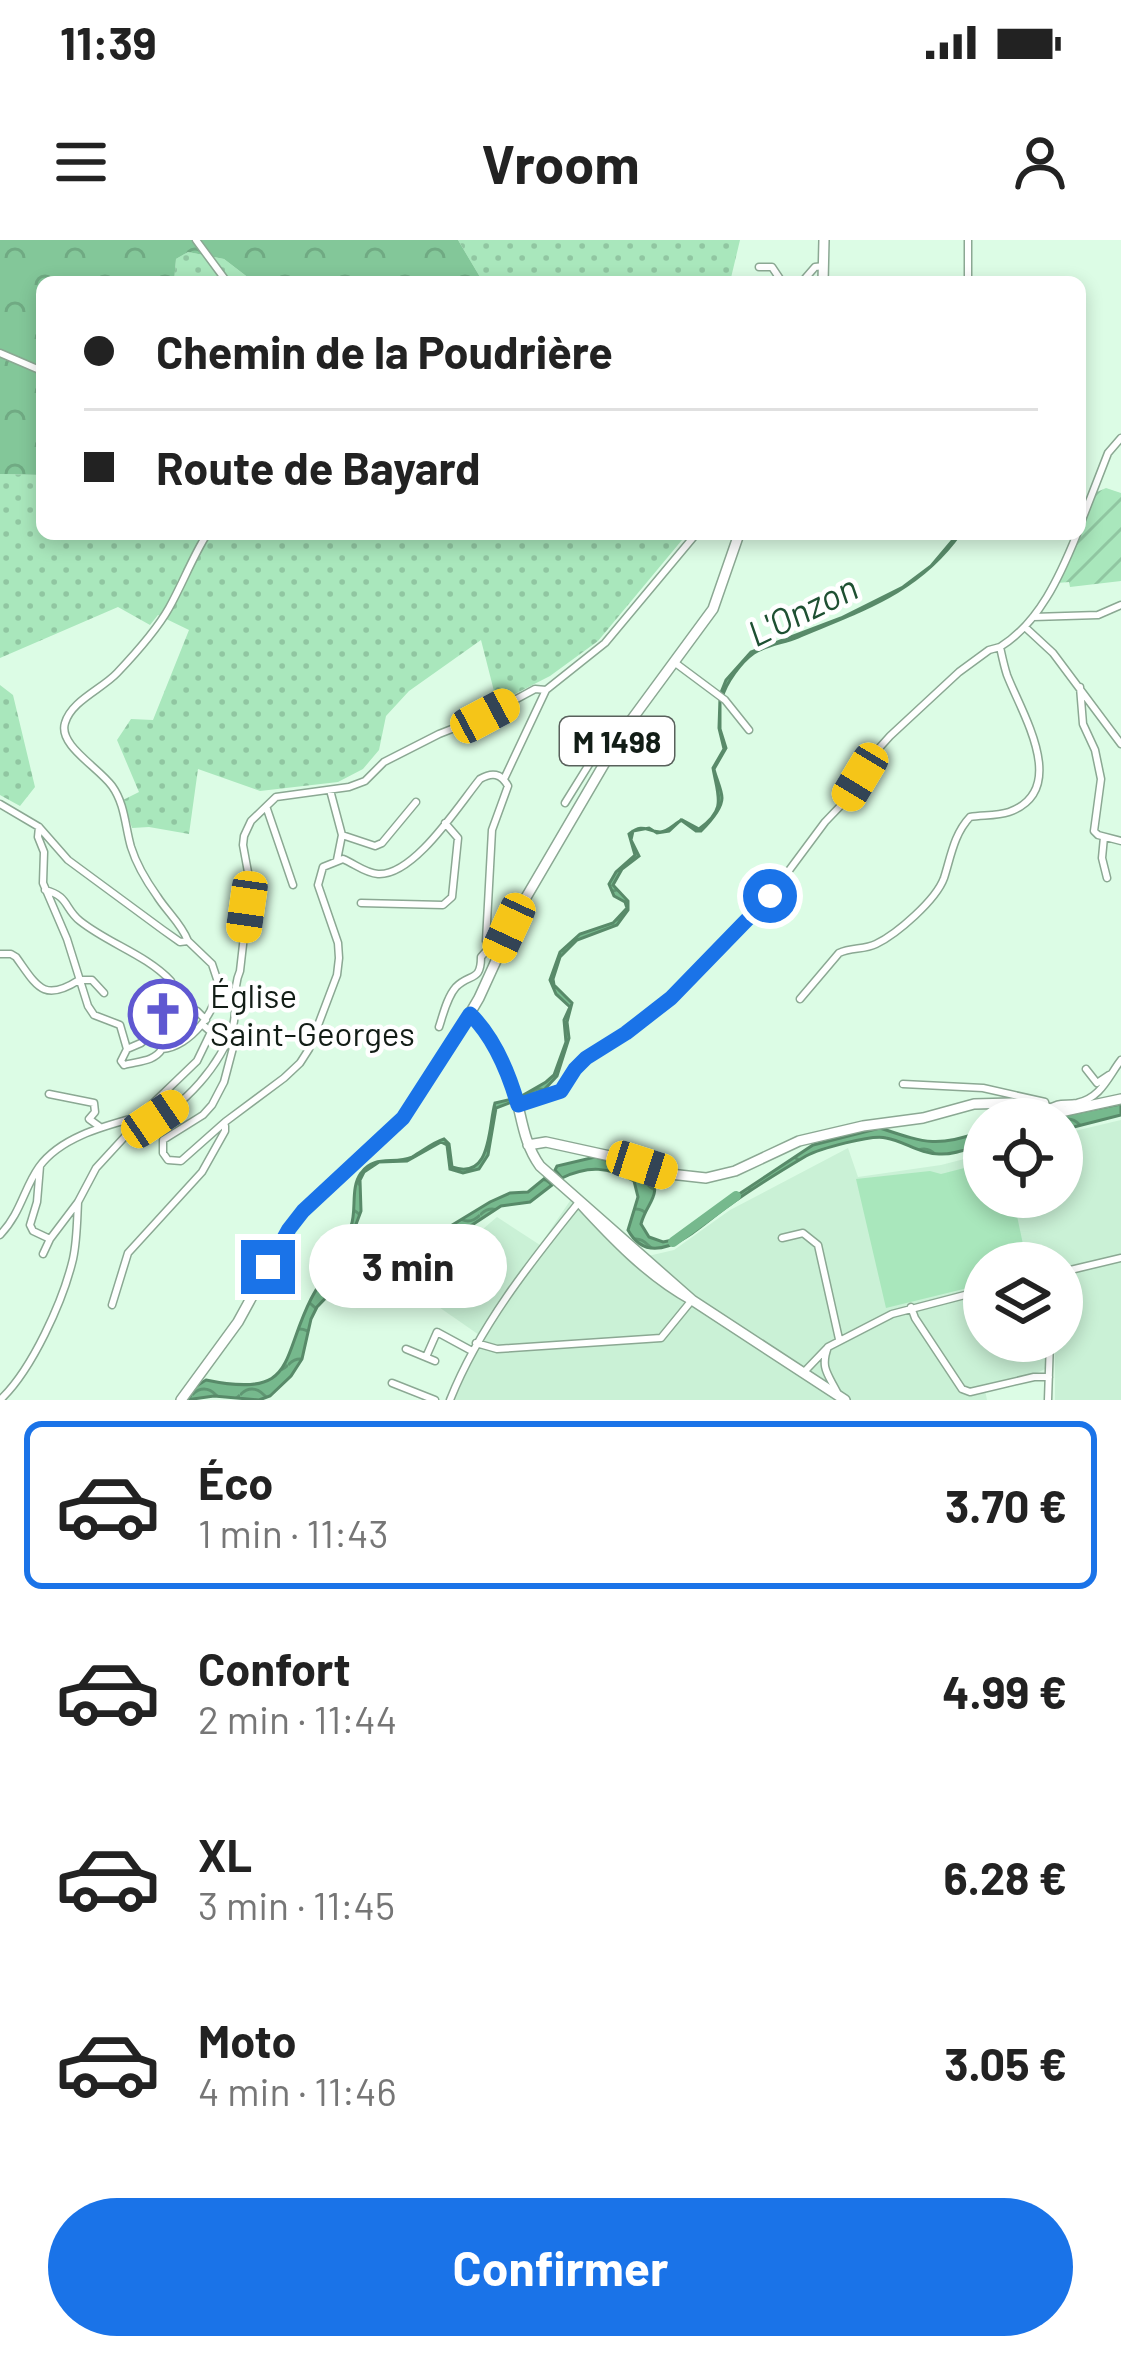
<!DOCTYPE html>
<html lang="fr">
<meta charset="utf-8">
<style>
:root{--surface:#fff;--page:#f6f6f6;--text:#222;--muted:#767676;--line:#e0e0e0;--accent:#1a73e8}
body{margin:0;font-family:Barlow,sans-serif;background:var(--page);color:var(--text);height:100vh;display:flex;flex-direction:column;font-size:45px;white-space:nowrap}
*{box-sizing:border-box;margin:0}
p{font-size:39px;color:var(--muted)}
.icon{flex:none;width:66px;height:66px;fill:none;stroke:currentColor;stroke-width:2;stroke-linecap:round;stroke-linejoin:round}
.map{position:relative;height:1160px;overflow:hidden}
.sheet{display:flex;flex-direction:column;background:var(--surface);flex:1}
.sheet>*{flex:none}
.hud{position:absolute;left:36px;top:36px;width:1050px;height:264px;border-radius:18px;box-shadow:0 6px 18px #0003;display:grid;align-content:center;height:264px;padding:0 48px;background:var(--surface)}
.fabs{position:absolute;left:963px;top:858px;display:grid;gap:24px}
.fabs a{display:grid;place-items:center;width:120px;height:120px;border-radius:50%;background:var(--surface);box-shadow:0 6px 18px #0003;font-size:60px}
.end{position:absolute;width:54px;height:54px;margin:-27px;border:15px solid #1a73e8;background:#fff;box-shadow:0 0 0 6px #fff}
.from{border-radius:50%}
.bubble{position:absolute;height:84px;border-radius:42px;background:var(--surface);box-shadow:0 6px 18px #0003;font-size:39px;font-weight:700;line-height:84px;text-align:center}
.car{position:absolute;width:36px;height:72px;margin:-36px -18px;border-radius:15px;box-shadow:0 0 9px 3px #0007;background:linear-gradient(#f5c518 24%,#345 0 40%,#f5c518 0 76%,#345 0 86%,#f5c518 0)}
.hud b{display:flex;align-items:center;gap:42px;height:114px;font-size:45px}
.hud b+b{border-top:3px solid var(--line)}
.hud i{width:30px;height:30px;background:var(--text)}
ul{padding:21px 0 0;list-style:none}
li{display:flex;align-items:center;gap:36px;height:168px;margin:0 24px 18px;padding:0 24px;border:6px solid transparent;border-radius:18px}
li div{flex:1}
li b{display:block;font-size:45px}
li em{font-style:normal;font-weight:700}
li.current{border-color:var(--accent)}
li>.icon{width:108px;height:108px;stroke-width:1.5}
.button{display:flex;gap:24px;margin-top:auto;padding:24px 48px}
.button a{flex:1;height:138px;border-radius:72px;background:var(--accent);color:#fff;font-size:48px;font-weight:700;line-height:138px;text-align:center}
.status{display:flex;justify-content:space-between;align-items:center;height:84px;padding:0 60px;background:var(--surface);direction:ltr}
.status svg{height:33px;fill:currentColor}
header{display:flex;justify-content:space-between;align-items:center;height:156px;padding:0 48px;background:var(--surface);font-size:54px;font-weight:700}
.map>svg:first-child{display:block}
.built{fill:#caf1d6}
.grass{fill:url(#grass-dots)}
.forest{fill:url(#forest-crowns)}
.garden{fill:url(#garden-furrows)}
.pitch{fill:#a9e7bc}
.water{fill:url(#water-waves);stroke:#588a69;stroke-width:3}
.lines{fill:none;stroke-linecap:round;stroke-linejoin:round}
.river{stroke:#76b98d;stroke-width:10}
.minor-casing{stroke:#8ba893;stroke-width:9}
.major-casing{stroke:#8ba893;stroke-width:12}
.minor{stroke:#fff;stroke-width:6}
.major{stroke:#fff;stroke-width:9}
.route{stroke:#1a73e8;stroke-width:15}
.labels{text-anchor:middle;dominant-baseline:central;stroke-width:9;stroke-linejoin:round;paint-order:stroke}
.shield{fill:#fff;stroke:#59615c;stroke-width:3}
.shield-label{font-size:30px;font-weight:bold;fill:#121d16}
.poi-label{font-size:33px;fill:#121d16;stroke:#fff;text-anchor:start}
.water-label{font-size:36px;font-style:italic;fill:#1e5032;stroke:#fff}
</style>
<div class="status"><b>11:39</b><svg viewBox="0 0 49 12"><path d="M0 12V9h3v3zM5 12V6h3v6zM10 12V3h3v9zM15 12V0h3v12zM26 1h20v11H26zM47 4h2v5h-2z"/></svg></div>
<header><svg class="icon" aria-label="menu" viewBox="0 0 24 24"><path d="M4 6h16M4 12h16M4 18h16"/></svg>Vroom<svg class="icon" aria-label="person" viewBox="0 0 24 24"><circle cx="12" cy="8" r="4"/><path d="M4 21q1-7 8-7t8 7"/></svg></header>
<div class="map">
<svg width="1121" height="1160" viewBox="0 0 1121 1160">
<defs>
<pattern id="grass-dots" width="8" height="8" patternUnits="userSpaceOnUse" patternTransform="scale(3)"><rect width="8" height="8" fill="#a9e7bc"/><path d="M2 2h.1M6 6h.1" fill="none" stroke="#90c6a1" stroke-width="1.8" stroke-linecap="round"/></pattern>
<pattern id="forest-crowns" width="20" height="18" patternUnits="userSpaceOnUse" patternTransform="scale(3)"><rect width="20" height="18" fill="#83c799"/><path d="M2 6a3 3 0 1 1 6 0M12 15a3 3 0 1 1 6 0" fill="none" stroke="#70aa83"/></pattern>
<pattern id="garden-furrows" width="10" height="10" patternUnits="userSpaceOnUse" patternTransform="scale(3)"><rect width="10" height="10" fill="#a9e7bc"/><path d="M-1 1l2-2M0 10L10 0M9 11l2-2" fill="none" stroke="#90c6a1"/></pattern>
<pattern id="water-waves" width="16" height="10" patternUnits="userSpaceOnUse" patternTransform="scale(3)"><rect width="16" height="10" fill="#76b98d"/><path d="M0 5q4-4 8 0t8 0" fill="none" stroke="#5f9672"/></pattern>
</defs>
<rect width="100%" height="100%" fill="#dcfce5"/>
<path class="built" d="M 1121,880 L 1121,1160 L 1055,1160 L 1055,1101 L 1062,1101 L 1062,1023 L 984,1023 L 984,1101 L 1047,1101 L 1047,1128 L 1037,1133 L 984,1145 L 987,1160 L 454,1160 L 482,1097 L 423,1056 L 450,1017 L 497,977 L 540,1005 L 576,952 L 648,1016 L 674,1010 L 730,970 L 848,908 L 858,937 L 941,925 L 984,914 L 984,957 L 1062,957 L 1062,894 Z"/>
<path class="grass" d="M 458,0 L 740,0 L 730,42 L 483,42 Z
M 188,12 L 224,19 L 254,42 L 174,42 L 176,19 Z
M 0,234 L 42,235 L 42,294 L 687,294 L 598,401 L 550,436 L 497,463 L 481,400 L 409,451 L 386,476 L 379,510 L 363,529 L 338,542 L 260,551 L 198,529 L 189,594 L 149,587 L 132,588 L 123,560 L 139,552 L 117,500 L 131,479 L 153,480 L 189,390 L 158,375 L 150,385 L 118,367 L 0,418 Z
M 0,445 L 13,455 L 35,547 L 20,566 L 0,555 Z"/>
<path class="forest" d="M 0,0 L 458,0 L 483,42 L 254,42 L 224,19 L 188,12 L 176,19 L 174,42 L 42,42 L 42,235 L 0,234 Z"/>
<path class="garden" d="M 1106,248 L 1121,253 L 1121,341 L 1070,347 L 1069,342 L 1057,343 L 1097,252 Z"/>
<path class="pitch" d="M 984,923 L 984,957 L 1013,957 L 1027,1023 L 984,1023 L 984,1044 L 886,1068 L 856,939 L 930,931 L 941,934 Z"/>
<path class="water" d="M 958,294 L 960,294 C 918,353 862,370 798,397 C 784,403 766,405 754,413 C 741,422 726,443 722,458 L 720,455 L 726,440 L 751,412 L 841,378 L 903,347 L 931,326 Z
M 720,458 L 720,489 L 726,508 L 714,529 C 716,538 722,550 722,558 C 722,569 708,584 701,591 L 696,591 L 681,580 L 669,591 L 657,593 L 649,588 L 633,591 L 631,600 L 639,616 L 622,629 L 613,645 L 628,661 L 628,670 L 617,685 L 577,700 L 560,717 L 553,739 L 554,745 L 572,763 L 567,782 L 569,798 L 557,836 L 543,851 L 521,860 L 520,857 L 546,842 L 554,835 L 566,802 L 564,780 L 570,767 L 556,754 L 550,740 L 560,712 L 580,694 L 613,683 L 627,668 L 625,662 L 614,656 L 609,644 L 616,632 L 635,615 L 629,594 C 644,583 645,591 660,592 C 668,592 675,583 682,580 L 699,589 C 727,569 718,557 713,528 L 724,509 L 719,488 Z
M 512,859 L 512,862 L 496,868 L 488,915 L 479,929 L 463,933 L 450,929 L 447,905 L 441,902 L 407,921 L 379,922 L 364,932 L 360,940 L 361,971 L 346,1011 L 379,1013 L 411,1010 L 490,962 L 510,953 L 528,952 L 545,938 L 552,945 L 530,962 L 501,966 L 440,1006 L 409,1021 L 363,1029 L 344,1039 L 317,1067 L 311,1079 L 302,1119 L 291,1136 L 270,1156 L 259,1160 L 214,1156 L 186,1160 L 193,1148 L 206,1140 C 297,1159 280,1120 311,1059 C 324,1034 342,1013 351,986 C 357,970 350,948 361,933 C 374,914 394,925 412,917 C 423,911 432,903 444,899 L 449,904 L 452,927 C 492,941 488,887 495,863 Z
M 1121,864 L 1121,875 L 1062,890 L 1062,879 L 1044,879 Z
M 880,888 C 928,904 936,907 984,891 L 984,904 C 970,908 954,915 939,914 C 920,914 904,901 886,898 C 872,894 819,909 806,916 C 779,932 753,948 728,966 C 703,983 653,1036 628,990 L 638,957 L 634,941 C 608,927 589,925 562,938 L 555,930 L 557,926 L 595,917 L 648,931 C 664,956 647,961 641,984 L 649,997 L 663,1002 L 678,999 L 718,968 L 813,905 Z"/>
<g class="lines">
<path class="river" d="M 673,1002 L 736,956"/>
<defs>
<path id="minor" d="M 196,0 L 227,42
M 968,0 L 968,37
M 759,27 L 772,27 L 782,42
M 802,42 L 815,27 L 824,26
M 0,113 L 42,131
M 1080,285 L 1108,213 L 1121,198
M 1033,377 L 1098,375 L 1121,365
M 1026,388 L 1053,413 L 1121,504
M 674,422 L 725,460 L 749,490
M 1080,447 L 1083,484 L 1095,510 L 1101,539 L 1094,591 L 1098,595 L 1121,601
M 505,537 L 546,450 L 605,403 L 696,294
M 330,550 L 342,595 L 337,620
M 565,563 L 611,489 L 622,490
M 0,564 L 39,587 L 68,620 L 163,690 L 180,702 L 188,701 L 212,724 L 218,742 L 234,758
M 267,569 L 293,645
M 39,587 L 38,597 L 44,612 L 43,643 L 67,699 L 88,766 L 94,775 L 120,785 L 127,809 L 121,821 L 124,825 C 138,821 154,822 162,809 C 190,807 219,770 218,742
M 342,595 L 375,606 L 382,603 L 416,562
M 1104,597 L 1102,618 L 1107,638
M 45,650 C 69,656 64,668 80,681 C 109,704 145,714 171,741 L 169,757
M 361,663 L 443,665 L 452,657 L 458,598 L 445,583
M 188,701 C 181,683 167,672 157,656 C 147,642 136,623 131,607 C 125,586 125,564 112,546 C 98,527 58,505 65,483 C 71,461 102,449 117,433 C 136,413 156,391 169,368 C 183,343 192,318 207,294
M 0,714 L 11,714 L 16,717 C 37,746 43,763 79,740
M 79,740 L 92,740 L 104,753
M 800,759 L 839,713 C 851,707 864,710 876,704 C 897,694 936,660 944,638 C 951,616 954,594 970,577 C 983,575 997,576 1009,572 C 1071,550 1021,472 1007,435 C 1004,426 1002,416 1000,407 C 1039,383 1060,336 1077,294
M 439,787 C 443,775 447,757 456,747 C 470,733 481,742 481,717 L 488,709
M 187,796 L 183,790 L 191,770 L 197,771 L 206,780
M 229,798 L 234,804 L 224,842 L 212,865 L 203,875 L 163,900 L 163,913 L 168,920 L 181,921 L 225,882 L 284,838 L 300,823 L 309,809 L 337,735 L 339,718 L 338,703 L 318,645 L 323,627 L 343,619 C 355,624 365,633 378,634 C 414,636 458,566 480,539 C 492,532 501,533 508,546 L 492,590 L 486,701 L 488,708 L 498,713
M 127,809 L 141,803 L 159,788
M 162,809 L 178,778 L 186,780
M 1086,829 L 1097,843 L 1109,835
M 903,844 L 983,848 L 1045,862 L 1047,870 C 1059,861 1064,865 1077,863 C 1101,858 1108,837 1121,820
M 49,854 L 94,863 L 95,872 L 89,879 L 100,887
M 518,865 L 561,851 L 575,829 L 586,818 L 626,793 L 671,758 L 770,656 L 825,582 L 848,558 L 872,516 L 890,496 L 959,432 L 989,410 L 1000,407
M 142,876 L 145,871 L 197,821 L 211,792 L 203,785
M 146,881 C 184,870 222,822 233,786 C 238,767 232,749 240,731 L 250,643 L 243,605 L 244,596 L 251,581 L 276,557 L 349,547 L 365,541 L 384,522 L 439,494 L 485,476 L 535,449 L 546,450
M 40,926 L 37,962 L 30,985 L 33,991 L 50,999
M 0,995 C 21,973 24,948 39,927 C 60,898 101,887 134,878 L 137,880
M 782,998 L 803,993 L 818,1005 L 839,1099
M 43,1014 L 50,999 L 78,962 L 96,928 L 130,891 L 140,885 L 137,880 L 142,876 L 146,881 L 140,885
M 1062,1032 L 1121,1018
M 112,1065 L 128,1013 L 202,932 L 225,891 L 225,886
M 911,1067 L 915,1078 L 962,1149 L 970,1152 L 1034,1137 L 1049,1137
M 476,1103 L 497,1109 L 661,1098 L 692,1060
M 828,1107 L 892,1074 L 984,1050
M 406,1109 L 435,1121
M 426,1117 L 437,1092 L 472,1111
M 804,1132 L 828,1107 C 820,1128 828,1134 837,1152
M 392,1143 L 435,1160
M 0,1160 C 32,1130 63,1061 73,1019 C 77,1001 77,981 78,962
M 450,1160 C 479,1087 530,1023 579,962
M 1048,1160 L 1050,1101"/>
<path id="major" d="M 823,42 L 824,0
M 470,774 C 488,791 503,819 511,842 C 522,870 521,900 540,926 L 692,1060 C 648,1036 612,998 579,962
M 528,905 L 546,902 L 619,918 L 670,934 L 706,938 L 735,931 L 799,901 L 863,886 L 923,878 L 974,864 L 1012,863 L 1065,871 L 1121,859
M 692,1060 L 845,1160
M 181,1160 L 238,1082 L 289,989 L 303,971 L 403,877 L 455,799 L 479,758 L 521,666 L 624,490 L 713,369 L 739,294"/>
</defs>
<use href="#minor" class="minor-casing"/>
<use href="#major" class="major-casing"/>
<use href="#minor" class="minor"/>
<use href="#major" class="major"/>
</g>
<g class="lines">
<path class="route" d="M 268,1027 L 289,989 L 303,971 L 403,878 L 470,774 C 494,797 509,834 518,865 L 561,851 L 575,829 L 586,818 L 626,793 L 671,758 L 770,656"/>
</g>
<defs>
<symbol id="church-ring" viewBox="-11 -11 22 22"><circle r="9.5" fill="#fff" stroke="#5f58d1" stroke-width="1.5"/><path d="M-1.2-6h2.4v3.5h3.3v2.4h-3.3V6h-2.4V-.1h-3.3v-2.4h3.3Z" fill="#5f58d1"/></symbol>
</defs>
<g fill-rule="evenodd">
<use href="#church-ring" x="125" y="736" width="76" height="76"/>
</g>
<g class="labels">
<rect class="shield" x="560" y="477" width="114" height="48" rx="9"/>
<g class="shield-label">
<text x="617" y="501">M 1498</text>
</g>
<g class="poi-label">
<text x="210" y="755">Église<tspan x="210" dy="38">Saint-Georges</tspan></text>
</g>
<g class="water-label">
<text transform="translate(802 369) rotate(-26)">L'Onzon</text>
</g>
</g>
</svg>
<div class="fabs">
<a><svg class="icon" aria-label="locate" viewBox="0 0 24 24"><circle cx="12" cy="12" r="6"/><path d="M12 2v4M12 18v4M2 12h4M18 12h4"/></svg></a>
<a><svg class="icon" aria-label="layers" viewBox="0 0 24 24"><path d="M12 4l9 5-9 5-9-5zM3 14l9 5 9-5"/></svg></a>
</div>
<i class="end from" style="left:770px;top:656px"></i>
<i class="end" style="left:268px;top:1027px"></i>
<div class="bubble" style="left:309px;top:984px;width:198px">3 min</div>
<i class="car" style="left:485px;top:476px;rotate:62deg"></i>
<i class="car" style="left:860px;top:537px;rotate:211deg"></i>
<i class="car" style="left:247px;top:667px;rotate:188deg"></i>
<i class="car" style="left:509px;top:688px;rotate:205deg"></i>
<i class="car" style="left:155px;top:879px;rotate:56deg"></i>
<i class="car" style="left:642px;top:925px;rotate:108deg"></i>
<div class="hud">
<b><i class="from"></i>Chemin de la Poudrière</b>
<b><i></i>Route de Bayard</b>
</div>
</div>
<section class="sheet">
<ul>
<li class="current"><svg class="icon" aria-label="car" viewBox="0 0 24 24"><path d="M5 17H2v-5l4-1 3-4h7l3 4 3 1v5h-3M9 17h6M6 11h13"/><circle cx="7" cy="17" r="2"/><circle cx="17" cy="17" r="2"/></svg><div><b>Éco</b><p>1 min · 11:43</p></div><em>3.70 €</em></li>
<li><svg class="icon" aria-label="car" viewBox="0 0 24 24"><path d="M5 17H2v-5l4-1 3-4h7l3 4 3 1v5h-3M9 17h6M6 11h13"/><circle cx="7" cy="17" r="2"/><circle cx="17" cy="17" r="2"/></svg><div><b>Confort</b><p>2 min · 11:44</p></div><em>4.99 €</em></li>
<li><svg class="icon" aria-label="car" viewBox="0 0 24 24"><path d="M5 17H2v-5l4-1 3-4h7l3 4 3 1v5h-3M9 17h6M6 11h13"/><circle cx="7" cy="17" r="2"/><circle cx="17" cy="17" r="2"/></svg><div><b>XL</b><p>3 min · 11:45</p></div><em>6.28 €</em></li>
<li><svg class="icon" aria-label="car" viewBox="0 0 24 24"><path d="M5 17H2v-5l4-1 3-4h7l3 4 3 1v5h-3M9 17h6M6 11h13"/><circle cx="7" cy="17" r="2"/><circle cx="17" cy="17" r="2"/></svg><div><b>Moto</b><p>4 min · 11:46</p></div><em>3.05 €</em></li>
</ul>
<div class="button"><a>Confirmer</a></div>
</section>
